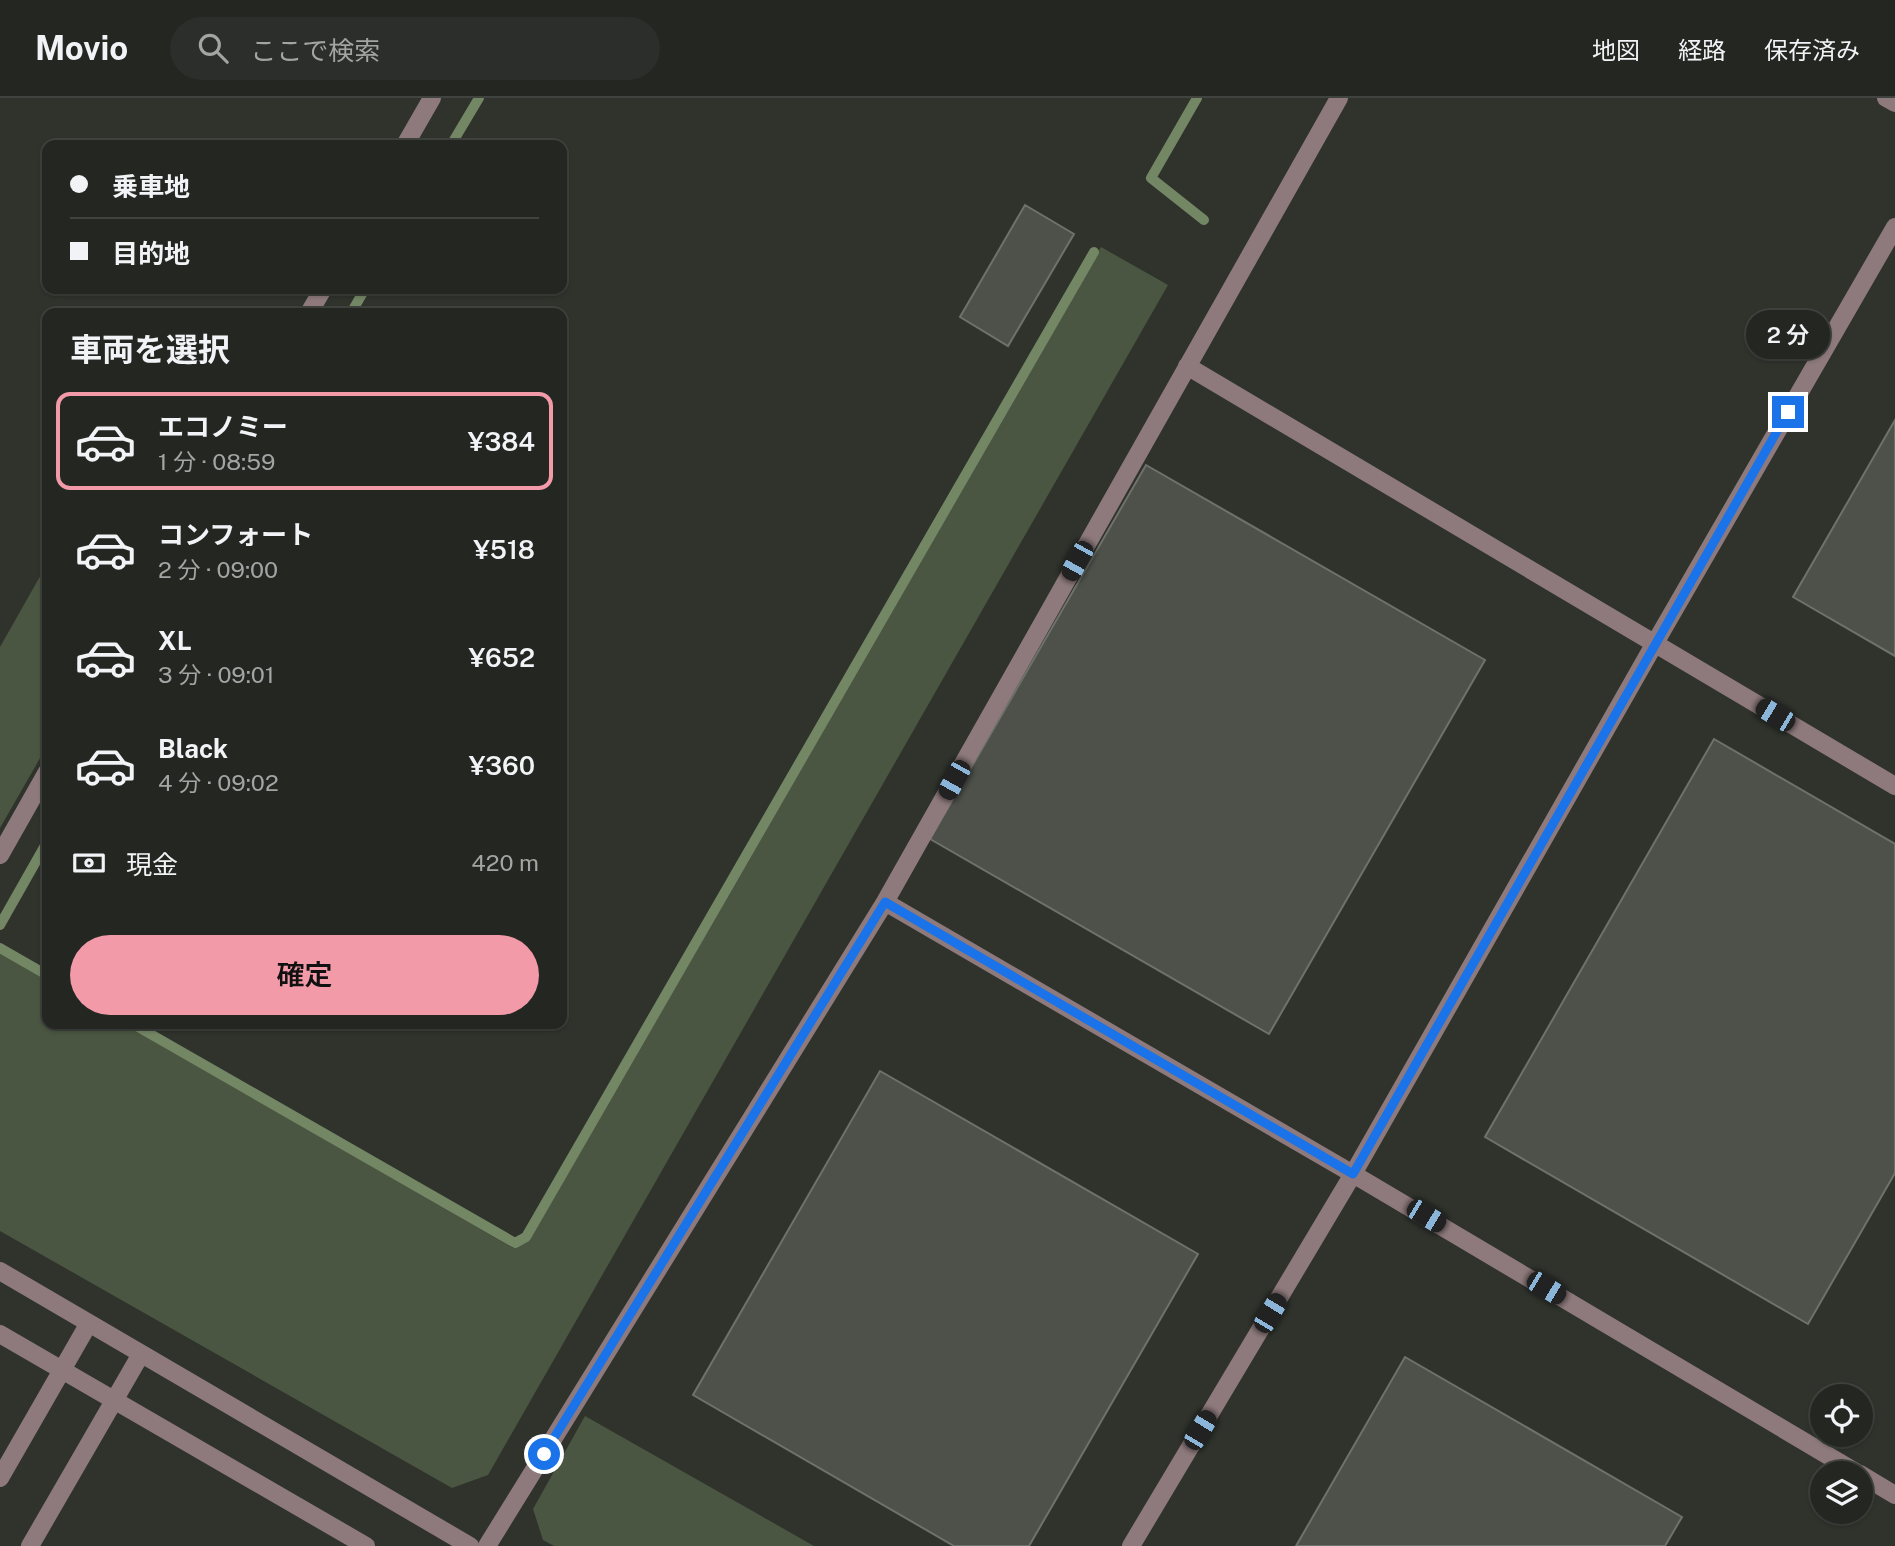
<!DOCTYPE html>
<html lang="ja">
<meta charset="utf-8">
<style>
:root{--surface:#232621;--page:#2b2e2a;--text:#f1f3f6;--muted:#a3a5a5;--line:#40433f;--accent:#f39aa8}
body{margin:0;font-family:"Public Sans","Noto Sans JP",sans-serif;background:var(--page);color:var(--text);height:100vh;display:flex;flex-direction:column;font-size:26px;white-space:nowrap}
*{box-sizing:border-box;margin:0}
p{font-size:23px;color:var(--muted)}
.icon{flex:none;width:38px;height:38px;fill:none;stroke:currentColor;stroke-width:2;stroke-linecap:round;stroke-linejoin:round}
.map{position:relative;flex:1;overflow:hidden}
.drawer{position:absolute;left:42px;top:210px;width:525px;height:721px;display:flex;flex-direction:column;background:var(--surface);border-radius:14px;box-shadow:0 2px 5px #0004,0 0 0 2px var(--line)}
.drawer>*{flex:none}
.guide{position:absolute;left:42px;top:42px;width:525px;height:154px;border-radius:14px;box-shadow:0 2px 5px #0004,0 0 0 2px var(--line);display:grid;align-content:center;height:154px;padding:0 28px;background:var(--surface)}
.controls{position:absolute;left:1810px;top:1286px;display:grid;gap:14px}
.controls a{display:grid;place-items:center;width:63px;height:63px;border-radius:50%;background:var(--surface);box-shadow:0 2px 5px #0004,0 0 0 2px var(--line);font-size:35px}
.end{position:absolute;width:32px;height:32px;margin:-16px;border:9px solid #1a73e8;background:#fff;box-shadow:0 0 0 4px #fff}
.from{border-radius:50%}
.bubble{position:absolute;height:49px;border-radius:24px;background:var(--surface);box-shadow:0 2px 5px #0004,0 0 0 2px var(--line);font-size:23px;font-weight:600;line-height:49px;text-align:center}
.car{position:absolute;width:21px;height:42px;margin:-21px -10px;border-radius:9px;box-shadow:0 0 5px 2px #0007;background:linear-gradient(#222 24%,#8ab4d8 0 40%,#222 0 76%,#8ab4d8 0 86%,#222 0)}
.guide b{display:flex;align-items:center;gap:24px;height:66px;font-size:26px}
.guide b+b{border-top:2px solid var(--line)}
.guide i{width:18px;height:18px;background:var(--text)}
ul{padding:0;list-style:none}
li{display:flex;align-items:center;gap:21px;height:98px;margin:0 14px 10px;padding:0 14px;border:4px solid transparent;border-radius:14px}
li div{flex:1}
li b{display:block;font-size:26px}
li em{font-style:normal;font-weight:600}
li.selected{border-color:var(--accent)}
li>.icon{width:63px;height:63px;stroke-width:1.5}
h2{padding:0 28px;font-size:32px;line-height:84px}
.pay{display:flex;align-items:center;gap:18px;height:77px;padding:0 28px;font-size:26px}
.pay p{margin-inline-start:auto}
.button{display:flex;gap:14px;margin-top:auto;padding:14px 28px}
.button a{flex:1;height:80px;border-radius:42px;background:var(--accent);color:#111;font-size:28px;font-weight:600;line-height:80px;text-align:center}
header{display:flex;align-items:center;gap:42px;box-sizing:border-box;height:98px;padding:0 35px;background:var(--surface);border-bottom:2px solid var(--line)}
header strong{font-size:33px}
nav{display:flex;gap:38px;margin-inline-start:auto;font-size:24px}
.search{width:490px;height:63px;background:var(--page);display:flex;align-items:center;gap:18px;box-sizing:border-box;padding:0 24px;border-radius:38px;color:var(--muted);font-size:26px}
.map>svg:first-child{display:block}
.green{fill:#4a5641}
.lines{fill:none;stroke-linecap:round;stroke-linejoin:round}
.stream{stroke:#738765;stroke-width:10}
.building{fill:#4d514a;stroke:#6e726b;stroke-width:2}
.minor{stroke:#8e7a7c;stroke-width:18}
.route{stroke:#1a73e8;stroke-width:9}
</style>
<header>
<strong>Movio</strong>
<div class="search"><svg class="icon" aria-label="search" viewBox="0 0 24 24"><circle cx="10" cy="10" r="6"/><path d="M15 15l6 6"/></svg>ここで検索</div>
<nav><a>地図</a><a>経路</a><a>保存済み</a></nav>
</header>
<div class="map">
<svg width="1895" height="1448" viewBox="0 0 1895 1448">
<rect width="100%" height="100%" fill="#2f332c"/>
<path class="green" d="M 1101,149 L 1168,187 L 488,1377 L 452,1390 L 0,1133 L 0,854 L 47,881 L 47,926 L 125,926 L 513,1150 L 527,1144 Z
M 47,466 L 47,648 L 0,730 L 0,549 Z
M 585,1318 L 814,1448 L 554,1448 L 543,1442 L 533,1411 Z"/>
<g class="lines">
<path class="stream" d="M 1197,0 L 1151,80 L 1204,122
M 451,47 L 479,0
M 351,215 L 365,191
M 0,827 L 47,744
M 0,850 L 47,877
M 133,926 L 515,1145 L 526,1139 L 1094,154"/>
</g>
<path class="building" d="M 1025,107 L 1074,136 L 1008,248 L 960,219 Z
M 1895,322 L 1895,558 L 1793,499 Z
M 1146,367 L 1485,562 L 1269,936 L 930,741 Z
M 1714,641 L 1895,746 L 1895,1075 L 1808,1226 L 1485,1039 Z
M 880,973 L 1198,1156 L 1029,1448 L 954,1448 L 693,1297 Z
M 1405,1259 L 1682,1419 L 1665,1448 L 1296,1448 Z"/>
<g class="lines">
<path class="minor" d="M 1886,0 L 1895,5
M 405,47 L 432,0
M 309,215 L 323,191
M 1187,268 L 1895,688
M 0,757 L 47,674
M 885,804 L 1353,1076 L 1859,1376
M 0,1173 L 470,1448
M 0,1236 L 366,1448
M 1860,1376 L 1895,1397
M 0,1380 L 89,1225
M 30,1448 L 141,1256
M 487,1448 L 885,804 L 1339,0
M 1131,1448 L 1353,1076 L 1655,545 L 1895,129"/>
</g>
<g class="lines">
<path class="route" d="M 544,1356 L 885,804 L 1353,1076 L 1788,314"/>
</g>
</svg>
<div class="controls">
<a><svg class="icon" aria-label="locate" viewBox="0 0 24 24"><circle cx="12" cy="12" r="6"/><path d="M12 2v4M12 18v4M2 12h4M18 12h4"/></svg></a>
<a><svg class="icon" aria-label="layers" viewBox="0 0 24 24"><path d="M12 4l9 5-9 5-9-5zM3 14l9 5 9-5"/></svg></a>
</div>
<i class="end from" style="left:544px;top:1356px"></i>
<i class="end" style="left:1788px;top:314px"></i>
<div class="bubble" style="left:1746px;top:212px;width:84px">2 分</div>
<i class="car" style="left:1077px;top:463px;rotate:209deg"></i>
<i class="car" style="left:1775px;top:617px;rotate:301deg"></i>
<i class="car" style="left:954px;top:682px;rotate:209deg"></i>
<i class="car" style="left:1426px;top:1118px;rotate:121deg"></i>
<i class="car" style="left:1546px;top:1190px;rotate:121deg"></i>
<i class="car" style="left:1270px;top:1215px;rotate:31deg"></i>
<i class="car" style="left:1200px;top:1332px;rotate:31deg"></i>
<div class="guide">
<b><i class="from"></i>乗車地</b>
<b><i></i>目的地</b>
</div>
<section class="drawer">
<h2>車両を選択</h2>
<ul>
<li class="selected"><svg class="icon" aria-label="car" viewBox="0 0 24 24"><path d="M5 17H2v-5l4-1 3-4h7l3 4 3 1v5h-3M9 17h6M6 11h13"/><circle cx="7" cy="17" r="2"/><circle cx="17" cy="17" r="2"/></svg><div><b>エコノミー</b><p>1 分 · 08:59</p></div><em>¥384</em></li>
<li><svg class="icon" aria-label="car" viewBox="0 0 24 24"><path d="M5 17H2v-5l4-1 3-4h7l3 4 3 1v5h-3M9 17h6M6 11h13"/><circle cx="7" cy="17" r="2"/><circle cx="17" cy="17" r="2"/></svg><div><b>コンフォート</b><p>2 分 · 09:00</p></div><em>¥518</em></li>
<li><svg class="icon" aria-label="car" viewBox="0 0 24 24"><path d="M5 17H2v-5l4-1 3-4h7l3 4 3 1v5h-3M9 17h6M6 11h13"/><circle cx="7" cy="17" r="2"/><circle cx="17" cy="17" r="2"/></svg><div><b>XL</b><p>3 分 · 09:01</p></div><em>¥652</em></li>
<li><svg class="icon" aria-label="car" viewBox="0 0 24 24"><path d="M5 17H2v-5l4-1 3-4h7l3 4 3 1v5h-3M9 17h6M6 11h13"/><circle cx="7" cy="17" r="2"/><circle cx="17" cy="17" r="2"/></svg><div><b>Black</b><p>4 分 · 09:02</p></div><em>¥360</em></li>
</ul>
<div class="pay"><svg class="icon" aria-label="cash" viewBox="0 0 24 24"><path d="M3 7h18v10H3z"/><circle cx="12" cy="12" r="2"/></svg>現金<p>420 m</p></div>
<div class="button"><a>確定</a></div>
</section>
</div>
